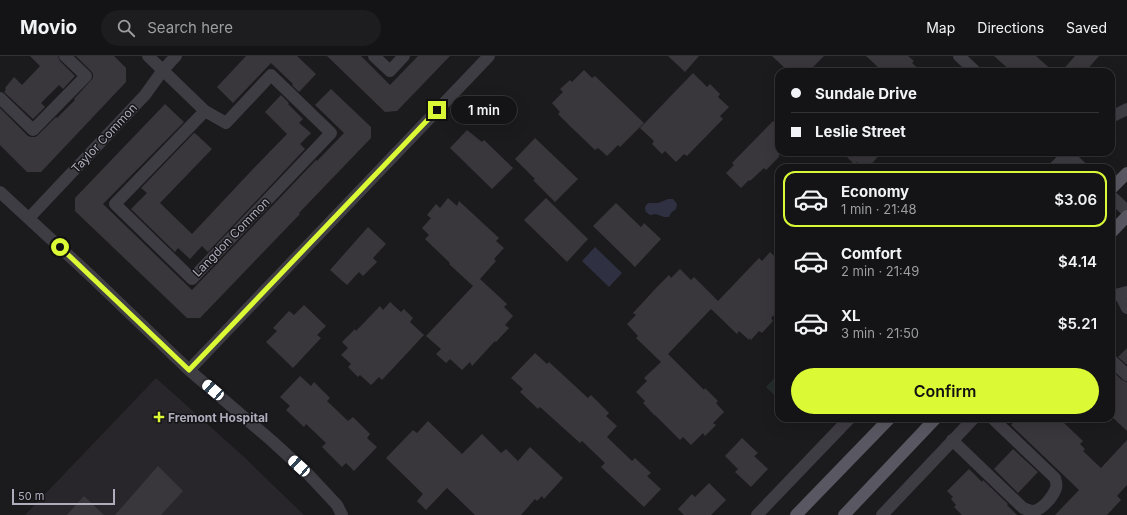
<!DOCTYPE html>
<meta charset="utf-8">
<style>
:root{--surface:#141416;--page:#1d1d1f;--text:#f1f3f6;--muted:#9d9ea1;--line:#333335;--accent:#dcf936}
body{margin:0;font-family:Inter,sans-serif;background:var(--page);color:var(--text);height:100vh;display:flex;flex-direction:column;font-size:15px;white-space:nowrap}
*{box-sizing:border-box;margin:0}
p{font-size:13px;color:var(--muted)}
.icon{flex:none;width:22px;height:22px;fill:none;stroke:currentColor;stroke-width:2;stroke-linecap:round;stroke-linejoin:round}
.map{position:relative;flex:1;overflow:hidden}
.sheet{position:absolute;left:775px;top:108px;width:340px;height:258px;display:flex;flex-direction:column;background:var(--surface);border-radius:12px;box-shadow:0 4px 16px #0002,0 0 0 1px var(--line)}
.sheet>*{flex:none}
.top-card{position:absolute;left:775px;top:12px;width:340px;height:88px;border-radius:12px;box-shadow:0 4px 16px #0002,0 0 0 1px var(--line);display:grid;align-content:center;height:88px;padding:0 16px;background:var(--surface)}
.scale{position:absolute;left:12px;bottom:10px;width:103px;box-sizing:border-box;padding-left:4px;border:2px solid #afacbc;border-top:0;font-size:11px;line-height:14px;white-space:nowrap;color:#afacbc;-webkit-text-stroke:3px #161518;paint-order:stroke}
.end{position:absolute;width:18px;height:18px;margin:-9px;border:5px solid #dcf936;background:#111;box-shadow:0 0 0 2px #111}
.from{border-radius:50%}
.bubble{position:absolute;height:28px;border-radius:14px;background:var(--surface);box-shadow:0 4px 16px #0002,0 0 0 1px var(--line);font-size:13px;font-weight:600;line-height:28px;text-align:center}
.car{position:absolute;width:12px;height:24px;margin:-12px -6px;border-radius:5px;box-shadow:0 0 3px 1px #0007;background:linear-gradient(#fff 24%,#345 0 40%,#fff 0 76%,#345 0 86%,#fff 0)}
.top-card b{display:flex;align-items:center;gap:14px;height:38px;font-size:15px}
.top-card b+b{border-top:1px solid var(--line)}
.top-card i{width:10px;height:10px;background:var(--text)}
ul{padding:7px 0 0;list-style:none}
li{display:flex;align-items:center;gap:12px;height:56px;margin:0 8px 6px;padding:0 8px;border:2px solid transparent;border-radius:12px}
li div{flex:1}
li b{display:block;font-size:15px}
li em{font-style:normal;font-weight:600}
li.on{border-color:var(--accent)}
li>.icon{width:36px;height:36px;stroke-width:1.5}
.action{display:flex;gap:8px;margin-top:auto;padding:8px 16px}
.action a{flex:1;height:46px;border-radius:24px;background:var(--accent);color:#111;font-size:16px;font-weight:600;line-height:46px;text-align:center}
header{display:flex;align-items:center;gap:24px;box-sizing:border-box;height:56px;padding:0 20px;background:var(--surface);border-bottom:1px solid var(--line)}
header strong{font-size:19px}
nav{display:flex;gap:22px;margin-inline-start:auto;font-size:14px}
.search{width:280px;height:36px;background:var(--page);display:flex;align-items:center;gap:10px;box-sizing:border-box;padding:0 14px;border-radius:22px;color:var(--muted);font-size:15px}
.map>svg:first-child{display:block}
.built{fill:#28262a}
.green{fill:#242d2a}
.water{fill:#2f3042}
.building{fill:#39373c}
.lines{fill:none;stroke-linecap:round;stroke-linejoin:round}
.minor{stroke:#3f3d44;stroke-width:12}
.major{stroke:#595761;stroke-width:12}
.route{stroke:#dcf936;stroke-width:5}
.poi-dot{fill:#dcf936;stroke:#161518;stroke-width:1.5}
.labels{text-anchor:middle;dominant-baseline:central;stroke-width:3;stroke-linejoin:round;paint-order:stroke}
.street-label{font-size:12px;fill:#afacbc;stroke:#161518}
.poi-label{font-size:12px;font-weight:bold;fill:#afacbc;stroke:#161518;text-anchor:start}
</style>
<header>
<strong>Movio</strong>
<div class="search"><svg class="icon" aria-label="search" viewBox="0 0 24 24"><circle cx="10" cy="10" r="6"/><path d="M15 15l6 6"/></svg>Search here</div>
<nav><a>Map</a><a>Directions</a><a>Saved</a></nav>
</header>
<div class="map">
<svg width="1127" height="459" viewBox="0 0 1127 459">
<rect width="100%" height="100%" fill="#1b1a1d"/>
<path class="built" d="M 156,322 L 243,400 L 304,459 L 25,459 Z"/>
<path class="green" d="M 779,317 L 779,344 L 766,331 Z"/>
<path class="water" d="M 668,143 L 673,143 L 677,148 L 676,153 L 671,157 L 669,161 L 664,161 L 656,158 L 650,159 L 646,156 C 644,152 645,149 649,147 L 658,147 Z
M 595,191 L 622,217 L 609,231 L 582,205 Z"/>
<path class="building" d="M 30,0 L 58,0 L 60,5 L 75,20 L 63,33 L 59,29 L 41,47 L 45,51 L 33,63 L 4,36 L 6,34 L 5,32 L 14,21 L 22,29 L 40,10 Z
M 76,0 L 114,0 L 126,12 L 126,26 L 41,116 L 27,116 L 0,89 L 0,52 L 28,80 L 31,81 L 35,81 L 38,79 L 56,61 L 57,62 L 75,44 L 74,43 L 93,22 L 93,18 L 91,15 Z
M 246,0 L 297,0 L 316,18 L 299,36 L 292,29 L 293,28 L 271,7 L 233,47 L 217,31 Z
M 327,0 L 361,0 L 390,29 L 418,0 L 450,0 L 397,55 L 385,56 Z
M 668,0 L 699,0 L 685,16 Z
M 772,0 L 824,0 L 810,14 L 807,11 L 803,16 L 789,16 Z
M 866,0 L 908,0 L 914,5 L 912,7 L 922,16 L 887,16 L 882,11 L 880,13 Z
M 994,0 L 1036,0 L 1054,16 L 1012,16 Z
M 1075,0 L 1099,0 L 1085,16 L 1061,16 Z
M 584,14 L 592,22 L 595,20 L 644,67 L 620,91 L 618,89 L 607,100 L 598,92 L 595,94 L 570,70 L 558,58 L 560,56 L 552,47 L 563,36 L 560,33 L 570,24 L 572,26 Z
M 693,17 L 707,31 L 710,28 L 720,38 L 718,41 L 729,51 L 720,60 L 723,63 L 687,100 L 684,98 L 676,106 L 665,95 L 662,98 L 652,88 L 654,85 L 640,72 Z
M 331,33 L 371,71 L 371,82 L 299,157 L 300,158 L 200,262 L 187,262 L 75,155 L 75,142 L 165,48 L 184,66 L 103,148 L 192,234 L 316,104 L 317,105 L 344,77 L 315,49 Z
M 281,39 L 289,47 L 288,48 L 303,63 L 299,67 L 311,77 L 300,88 L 305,93 L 208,196 L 202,190 L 190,203 L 178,192 L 175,196 L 131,153 L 147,137 L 141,132 L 194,77 L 196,78 L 212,93 L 160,147 L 192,178 L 253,113 L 287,78 L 265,56 Z
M 773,65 L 779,71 L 779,101 L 766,114 L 764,112 L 750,125 L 749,124 L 741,132 L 726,117 L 734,109 L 732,107 Z
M 467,74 L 482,86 L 484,84 L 513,112 L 492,133 L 450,92 Z
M 535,82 L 578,123 L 555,146 L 533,124 L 535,123 L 515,103 Z
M 842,96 L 882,96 L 868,112 L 864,112 L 857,106 L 855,109 Z
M 448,142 L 457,150 L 459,145 L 499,182 L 496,185 L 504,192 L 494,203 L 496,205 L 480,223 L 507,248 L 504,251 L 513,260 L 505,269 L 509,272 L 496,286 L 495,285 L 472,310 L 470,306 L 462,314 L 450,303 L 446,307 L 436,298 L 441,293 L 426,280 L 473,230 L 449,208 L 450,207 L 425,183 L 429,179 L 422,172 L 431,162 L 427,159 L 436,148 L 440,152 Z
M 546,142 L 588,183 L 567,206 L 524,164 Z
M 616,147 L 641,171 L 644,167 L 661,183 L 635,211 L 593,170 Z
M 368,171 L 386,188 L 373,202 L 377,206 L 363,220 L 359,216 L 347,229 L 330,214 Z
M 770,196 L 779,204 L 779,254 L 771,262 L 773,265 L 762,277 L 759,275 L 751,284 L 749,282 L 749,284 L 739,275 L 737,278 L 711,253 L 668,298 L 704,334 L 705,332 L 718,345 L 716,347 L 724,356 L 713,367 L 716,369 L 705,380 L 703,377 L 691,389 L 683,381 L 680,384 L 655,359 L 655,360 L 643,347 L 645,345 L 636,336 L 647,325 L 644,322 L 661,306 L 636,282 L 638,280 L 627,268 L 636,259 L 633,257 L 657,231 L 669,219 L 671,222 L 680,213 L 691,224 L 694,221 L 718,245 L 759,202 L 762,205 Z
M 390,246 L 401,256 L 404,253 L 413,262 L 410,266 L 424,279 L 382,324 L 379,321 L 371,329 L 360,319 L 358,321 L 348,311 L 351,308 L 341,299 L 348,292 L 342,286 L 355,273 L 356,275 L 380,250 L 383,254 Z
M 304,249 L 326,270 L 317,279 L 321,282 L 293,312 L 266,286 L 277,275 L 273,272 L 289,255 L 294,259 Z
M 1127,292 L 1127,309 L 1118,301 Z
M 535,297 L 547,308 L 549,306 L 588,342 L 591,339 L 609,357 L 606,360 L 617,370 L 607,381 L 632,405 L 635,402 L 651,417 L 647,420 L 661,433 L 644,451 L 601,411 L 605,407 L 582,385 L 580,387 L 540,351 L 538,353 L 520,336 L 523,333 L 511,322 Z
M 1111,314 L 1122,324 L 1127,326 L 1127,375 L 1111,360 Z
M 300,320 L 311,330 L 314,326 L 330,342 L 327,345 L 348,365 L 353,361 L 370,378 L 367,382 L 377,391 L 354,415 L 346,407 L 342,411 L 322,391 L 326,387 L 306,368 L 304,371 L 286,354 L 290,350 L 280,341 Z
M 1018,362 L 1069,362 L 1064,367 L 1083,385 L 1080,388 L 1085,393 L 1083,395 L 1101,412 L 1127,384 L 1127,429 L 1117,440 L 1121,444 L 1107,459 L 1055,459 L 1079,434 L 1011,369 Z
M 428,365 L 462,398 L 482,378 L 501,397 L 506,393 L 518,405 L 530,391 L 563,422 L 544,443 L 542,440 L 537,445 L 535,443 L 521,459 L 475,459 L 447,432 L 426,454 L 417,445 L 423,438 L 386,402 L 413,374 L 417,377 Z
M 742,382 L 758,397 L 754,400 L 768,413 L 751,431 L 735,416 L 738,413 L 725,400 Z
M 1013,393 L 1038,416 L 1018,437 L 994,413 Z
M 158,410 L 183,435 L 161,459 L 115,459 Z
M 969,413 L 982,426 L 983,424 L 1008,448 L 1007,449 L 1017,459 L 962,459 L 954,451 L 956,449 L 951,443 L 953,441 L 947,435 Z
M 709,427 L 726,444 L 711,459 L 684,459 L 678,453 L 692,438 L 695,441 Z
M 84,440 L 104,459 L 67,459 Z"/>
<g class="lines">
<path class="minor" d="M 148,0 L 205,55 L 226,67 L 271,19 L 331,77 L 192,223 L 115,148 L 205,55
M 374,0 L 390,15 L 404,0
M 959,0 L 976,16
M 0,42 L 33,74 L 86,20 L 65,0
M 1111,61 L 1127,53
M 1065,96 L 1082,112
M 1054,112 L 1070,96
M 0,136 L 92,221 L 189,314 L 272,385 L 308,418 L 337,449 L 342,459
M 1111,140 L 1127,155
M 29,162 L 145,39 L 163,14 L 176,0
M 1120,238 L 1127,252
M 1111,240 L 1127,236
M 1111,304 L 1127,319
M 189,314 L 489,0
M 952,384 L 1023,452 C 1026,453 1029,455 1033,455 C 1042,454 1053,441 1056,432 C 1057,429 1056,425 1055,422 L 992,362
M 757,459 L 850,362
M 882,459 L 974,362"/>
<path class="major" d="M 1111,133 L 1127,117
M 1111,177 L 1127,160
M 796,459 L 890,362
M 844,459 L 936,362"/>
</g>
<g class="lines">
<path class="route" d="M 60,191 L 189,314 L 437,54"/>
</g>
<path class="poi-dot" d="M157 355h4v4h4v4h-4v4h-4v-4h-4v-4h4z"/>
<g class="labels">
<g class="street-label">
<text transform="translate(104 82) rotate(-47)">Taylor Common</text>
<text transform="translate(231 181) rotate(-46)">Langdon Common</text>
</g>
<g class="poi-label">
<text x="168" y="361">Fremont Hospital</text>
</g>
</g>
</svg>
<div class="scale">50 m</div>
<i class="end from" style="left:60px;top:191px"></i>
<i class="end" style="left:437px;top:54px"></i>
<div class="bubble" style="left:451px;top:40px;width:66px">1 min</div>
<i class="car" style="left:213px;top:334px;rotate:311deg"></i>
<i class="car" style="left:299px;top:410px;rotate:312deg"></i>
<div class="top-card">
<b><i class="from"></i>Sundale Drive</b>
<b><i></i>Leslie Street</b>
</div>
<section class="sheet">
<ul>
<li class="on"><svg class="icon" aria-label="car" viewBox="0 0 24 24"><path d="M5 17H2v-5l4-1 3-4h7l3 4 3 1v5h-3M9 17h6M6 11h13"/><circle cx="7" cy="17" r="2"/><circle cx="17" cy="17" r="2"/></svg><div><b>Economy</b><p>1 min · 21:48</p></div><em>$3.06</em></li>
<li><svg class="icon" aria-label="car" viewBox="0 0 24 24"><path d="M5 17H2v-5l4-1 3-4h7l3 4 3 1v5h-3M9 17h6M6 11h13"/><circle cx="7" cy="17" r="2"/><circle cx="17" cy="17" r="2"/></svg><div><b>Comfort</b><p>2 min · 21:49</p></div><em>$4.14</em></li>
<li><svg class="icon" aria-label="car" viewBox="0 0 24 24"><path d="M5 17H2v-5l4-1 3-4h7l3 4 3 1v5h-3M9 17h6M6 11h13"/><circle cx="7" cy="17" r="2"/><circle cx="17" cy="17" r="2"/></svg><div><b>XL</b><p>3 min · 21:50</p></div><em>$5.21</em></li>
</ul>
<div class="action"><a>Confirm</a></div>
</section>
</div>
